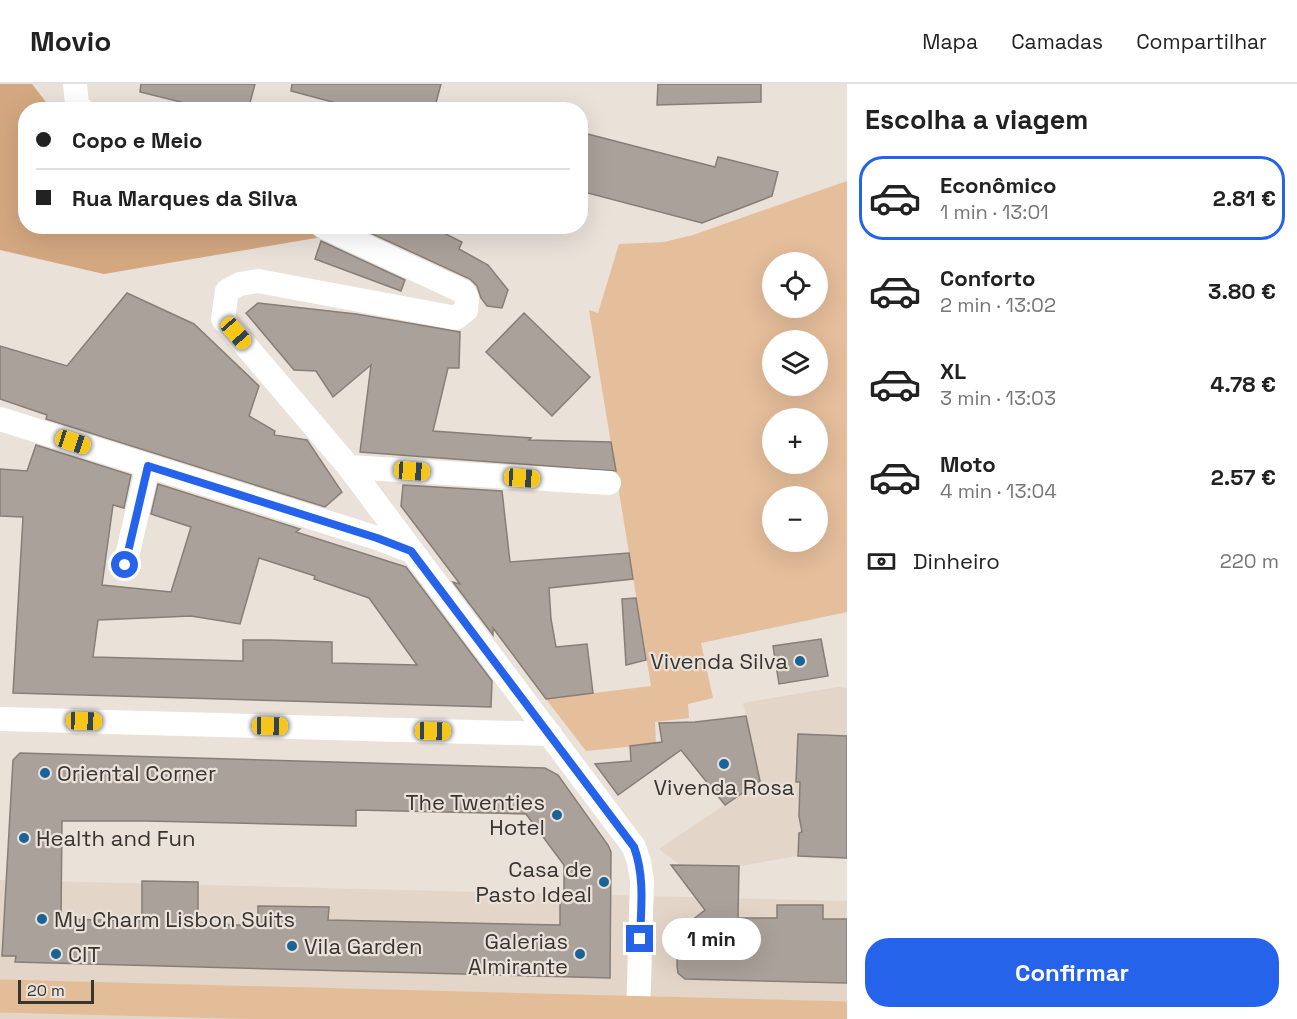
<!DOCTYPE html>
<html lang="pt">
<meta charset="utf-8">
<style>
:root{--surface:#fff;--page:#f6f6f6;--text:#222;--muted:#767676;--line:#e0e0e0;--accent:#2563eb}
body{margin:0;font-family:"Space Grotesk",sans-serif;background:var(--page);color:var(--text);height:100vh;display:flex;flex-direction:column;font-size:22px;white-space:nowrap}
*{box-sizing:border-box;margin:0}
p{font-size:20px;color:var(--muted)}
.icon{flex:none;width:33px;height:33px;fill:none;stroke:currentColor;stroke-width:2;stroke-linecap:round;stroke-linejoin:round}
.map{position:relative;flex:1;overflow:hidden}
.panel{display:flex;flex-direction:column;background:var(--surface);width:450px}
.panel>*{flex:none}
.hud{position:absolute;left:18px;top:18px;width:570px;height:132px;border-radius:24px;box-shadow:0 6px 24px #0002;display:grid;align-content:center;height:132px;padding:0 18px;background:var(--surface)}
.controls{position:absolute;left:762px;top:168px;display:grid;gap:12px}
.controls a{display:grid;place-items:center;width:66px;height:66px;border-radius:50%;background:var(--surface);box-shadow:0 6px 24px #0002;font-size:30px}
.scale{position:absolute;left:18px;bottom:15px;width:76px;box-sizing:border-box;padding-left:6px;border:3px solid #373431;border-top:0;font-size:16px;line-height:21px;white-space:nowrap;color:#373431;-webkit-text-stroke:4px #eae1d9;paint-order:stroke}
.end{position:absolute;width:27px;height:27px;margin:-14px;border:8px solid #2563eb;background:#fff;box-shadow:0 0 0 3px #fff}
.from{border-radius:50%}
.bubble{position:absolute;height:42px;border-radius:21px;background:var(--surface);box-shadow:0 6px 24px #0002;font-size:20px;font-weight:700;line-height:42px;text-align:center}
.car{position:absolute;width:18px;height:36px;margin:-18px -9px;border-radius:8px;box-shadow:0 0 4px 2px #0007;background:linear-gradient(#f5c518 24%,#345 0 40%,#f5c518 0 76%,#345 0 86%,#f5c518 0)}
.hud b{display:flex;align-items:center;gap:21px;height:57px;font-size:22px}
.hud b+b{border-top:2px solid var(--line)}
.hud i{width:15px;height:15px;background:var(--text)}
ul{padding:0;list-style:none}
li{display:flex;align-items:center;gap:18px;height:84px;margin:0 12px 9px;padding:0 6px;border:3px solid transparent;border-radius:24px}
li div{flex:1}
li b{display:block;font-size:22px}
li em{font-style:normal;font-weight:700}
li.current{border-color:var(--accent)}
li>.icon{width:54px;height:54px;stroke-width:1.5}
h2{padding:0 18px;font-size:27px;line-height:72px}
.pay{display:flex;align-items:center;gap:15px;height:66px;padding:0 18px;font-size:22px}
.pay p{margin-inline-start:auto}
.action{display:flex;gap:12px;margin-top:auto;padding:12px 18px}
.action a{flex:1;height:69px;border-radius:24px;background:var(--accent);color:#fff;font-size:24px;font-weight:700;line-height:69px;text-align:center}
header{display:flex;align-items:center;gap:36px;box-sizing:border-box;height:84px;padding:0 30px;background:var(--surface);border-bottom:2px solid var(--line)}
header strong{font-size:28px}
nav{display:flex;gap:33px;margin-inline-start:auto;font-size:21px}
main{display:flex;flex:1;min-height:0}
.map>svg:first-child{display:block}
.built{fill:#e3d5c8}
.green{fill:#e5be9b;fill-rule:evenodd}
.forest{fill:#d3a881}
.building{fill:#aaa29a;stroke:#867e77;stroke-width:1.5;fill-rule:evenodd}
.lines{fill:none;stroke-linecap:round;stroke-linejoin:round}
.minor{stroke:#fff;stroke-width:24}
.primary{stroke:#e2bd98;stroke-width:33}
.route{stroke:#2563eb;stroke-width:8}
.poi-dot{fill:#196397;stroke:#eae1d9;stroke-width:2}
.labels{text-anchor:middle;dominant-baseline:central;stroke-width:4.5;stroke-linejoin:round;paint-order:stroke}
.poi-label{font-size:22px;fill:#373431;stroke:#eae1d9;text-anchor:start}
</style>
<header>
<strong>Movio</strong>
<nav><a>Mapa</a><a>Camadas</a><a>Compartilhar</a></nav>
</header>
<main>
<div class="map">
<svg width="847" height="935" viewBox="0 0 847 935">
<rect width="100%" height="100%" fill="#eae1d9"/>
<path class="built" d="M 838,603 L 847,604 L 847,774 L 798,772 L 739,782 L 680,781 L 659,765 L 760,697 L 743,619 Z
M 0,796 L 847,817 L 847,935 L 0,935 Z"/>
<path class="green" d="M 847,97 L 847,528 L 701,559 L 713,614 L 688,620 L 689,634 L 655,638 L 656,660 L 586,667 L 546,615 L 651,602 L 589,226 L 598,229 L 619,160 L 664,158 L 693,151 ZM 772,178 L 818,178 L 818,224 L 772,224 ZM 772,256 L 818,256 L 818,302 L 772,302 ZM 772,334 L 818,334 L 818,380 L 772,380 ZM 772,412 L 818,412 L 818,458 L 772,458 Z"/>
<path class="forest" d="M 0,0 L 32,0 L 46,18 L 58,25 L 26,26 L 26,142 L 299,142 L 322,153 L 104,190 L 0,166 Z"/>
<path class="building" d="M 141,0 L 255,0 L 248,26 L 213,26 L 140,8 Z
M 292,0 L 441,0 L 434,26 L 362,26 L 291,7 Z
M 658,0 L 761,0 L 761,18 L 657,21 Z
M 580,48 L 715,83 L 718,73 L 778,88 L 772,112 L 702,139 L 580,107 Z
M 367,142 L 430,142 L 462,158 L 459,165 L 488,181 L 508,206 L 502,224 L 487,222 L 481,214 L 477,202 L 470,195 L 366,147 Z
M 321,157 L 405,196 L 401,207 L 315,175 Z
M 127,209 L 194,240 L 259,302 L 249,332 L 275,347 L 274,351 L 307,356 L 342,408 L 325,423 L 46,335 L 47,331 L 0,315 L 0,262 L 67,282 Z
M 258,219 L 356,230 L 460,248 L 459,284 L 448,284 L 433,347 L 531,354 L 529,356 L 611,358 L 616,387 L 360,368 L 371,281 L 333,313 L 316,287 L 294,286 L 246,229 Z
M 524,229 L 590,293 L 552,332 L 486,268 Z
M 36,361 L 131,391 L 124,424 L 113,421 L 102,501 L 171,508 L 191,443 L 151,430 L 158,400 L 300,445 L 296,448 L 406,483 L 492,597 L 491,623 L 13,609 L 23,433 L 0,432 L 0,385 L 27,387 ZM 259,474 L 315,492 L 314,495 L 369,514 L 417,581 L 332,579 L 332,558 L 270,556 L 243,556 L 243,577 L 93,573 L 98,536 L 191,532 L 240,540 Z
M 403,401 L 502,407 L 510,478 L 629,469 L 633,495 L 549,504 L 551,535 L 556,563 L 587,560 L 593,609 L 546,615 L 493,544 L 493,551 L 453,498 L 460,500 L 401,422 Z
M 636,514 L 646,576 L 626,581 L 622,515 Z
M 821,555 L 828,592 L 779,600 L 773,562 Z
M 746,632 L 760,697 L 725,721 L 681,666 L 618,711 L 595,680 L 631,677 L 630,662 L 662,658 L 659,639 L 695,638 Z
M 798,650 L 847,652 L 847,774 L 798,772 L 799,749 L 802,748 L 799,732 L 800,698 L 796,698 Z
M 20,669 L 545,684 L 558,691 L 608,761 L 611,768 L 610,894 L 15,878 L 16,872 L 2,872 L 13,676 ZM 356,726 L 526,730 L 564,781 L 564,813 L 560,813 L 560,841 L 328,836 L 329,823 L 258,822 L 258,842 L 198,839 L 198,798 L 142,797 L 142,837 L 61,835 L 62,737 L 146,737 L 356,742 Z
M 671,781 L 739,782 L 738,834 L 777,834 L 777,821 L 823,821 L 823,835 L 847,835 L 847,899 L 685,895 L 678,889 L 677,882 L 678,847 L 705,826 Z"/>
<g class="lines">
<path class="minor" d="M 75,0 L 77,20 L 82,26
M 322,142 L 464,208 L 467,214 L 466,226 L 456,234 L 258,197 L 240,200 L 227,207 L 223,235 L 349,383 L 634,763 L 639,778 L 642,796 L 638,935
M 0,335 L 377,454 L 411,467
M 349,383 L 609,399
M 125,481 L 148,382
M 0,635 L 550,650"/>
<path class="primary" d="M 0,912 L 847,934"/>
</g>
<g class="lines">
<path class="route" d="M 125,481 L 148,382 L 377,454 L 411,467 L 634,763 C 645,793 641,824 640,855"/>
</g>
<g class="poi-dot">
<circle cx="800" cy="577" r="6"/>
<circle cx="724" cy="680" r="6"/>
<circle cx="45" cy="689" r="6"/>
<circle cx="557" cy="731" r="6"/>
<circle cx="24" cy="754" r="6"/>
<circle cx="604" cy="798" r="6"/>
<circle cx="42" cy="835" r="6"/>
<circle cx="292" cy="862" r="6"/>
<circle cx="56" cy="870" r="6"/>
<circle cx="580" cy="870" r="6"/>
</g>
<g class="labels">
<g class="poi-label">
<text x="788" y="577" text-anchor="end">Vivenda Silva</text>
<text x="57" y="689">Oriental Corner</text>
<text x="724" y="703" text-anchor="middle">Vivenda Rosa</text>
<text x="545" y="718" text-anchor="end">The Twenties<tspan x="545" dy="25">Hotel</tspan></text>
<text x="36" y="754">Health and Fun</text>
<text x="592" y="785" text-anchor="end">Casa de<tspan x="592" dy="25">Pasto Ideal</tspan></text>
<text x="54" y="835">My Charm Lisbon Suits</text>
<text x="568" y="857" text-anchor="end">Galerias<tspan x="568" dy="25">Almirante</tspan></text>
<text x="304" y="862">Vila Garden</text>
<text x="68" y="870">CIT</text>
</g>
</g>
</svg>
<div class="controls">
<a><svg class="icon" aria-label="locate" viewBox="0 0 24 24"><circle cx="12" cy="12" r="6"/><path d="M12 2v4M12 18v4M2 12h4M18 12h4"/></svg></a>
<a><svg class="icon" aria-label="layers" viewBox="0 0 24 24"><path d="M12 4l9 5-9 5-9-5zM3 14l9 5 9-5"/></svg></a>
<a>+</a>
<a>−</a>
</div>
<div class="scale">20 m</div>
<i class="end from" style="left:125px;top:481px"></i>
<i class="end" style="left:640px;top:855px"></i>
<div class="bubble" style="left:662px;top:834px;width:99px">1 min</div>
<i class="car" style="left:236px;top:249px;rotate:139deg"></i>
<i class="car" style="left:73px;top:358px;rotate:108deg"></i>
<i class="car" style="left:412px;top:387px;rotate:94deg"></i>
<i class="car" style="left:522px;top:394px;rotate:94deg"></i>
<i class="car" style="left:84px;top:637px;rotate:92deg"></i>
<i class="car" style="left:270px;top:642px;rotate:91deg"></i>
<i class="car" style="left:433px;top:647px;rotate:91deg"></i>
<div class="hud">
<b><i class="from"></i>Copo e Meio</b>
<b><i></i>Rua Marques da Silva</b>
</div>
</div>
<section class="panel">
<h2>Escolha a viagem</h2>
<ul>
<li class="current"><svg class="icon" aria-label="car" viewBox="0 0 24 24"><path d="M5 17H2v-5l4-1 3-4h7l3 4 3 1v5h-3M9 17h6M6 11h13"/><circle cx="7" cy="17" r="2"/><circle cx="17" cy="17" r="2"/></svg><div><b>Econômico</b><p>1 min · 13:01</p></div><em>2.81 €</em></li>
<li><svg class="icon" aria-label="car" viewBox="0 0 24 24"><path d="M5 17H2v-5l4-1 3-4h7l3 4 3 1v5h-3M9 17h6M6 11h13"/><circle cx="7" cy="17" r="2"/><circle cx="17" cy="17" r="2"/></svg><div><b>Conforto</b><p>2 min · 13:02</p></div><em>3.80 €</em></li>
<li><svg class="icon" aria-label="car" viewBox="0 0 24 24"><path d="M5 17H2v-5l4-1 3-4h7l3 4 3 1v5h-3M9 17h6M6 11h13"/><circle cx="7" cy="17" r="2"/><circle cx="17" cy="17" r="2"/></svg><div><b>XL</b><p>3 min · 13:03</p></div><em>4.78 €</em></li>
<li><svg class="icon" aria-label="car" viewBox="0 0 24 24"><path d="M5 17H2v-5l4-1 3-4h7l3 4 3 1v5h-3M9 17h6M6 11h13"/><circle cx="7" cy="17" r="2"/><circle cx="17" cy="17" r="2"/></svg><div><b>Moto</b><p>4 min · 13:04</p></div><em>2.57 €</em></li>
</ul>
<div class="pay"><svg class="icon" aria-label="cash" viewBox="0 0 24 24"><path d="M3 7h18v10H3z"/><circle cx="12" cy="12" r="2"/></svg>Dinheiro<p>220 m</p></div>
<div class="action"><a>Confirmar</a></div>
</section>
</main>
